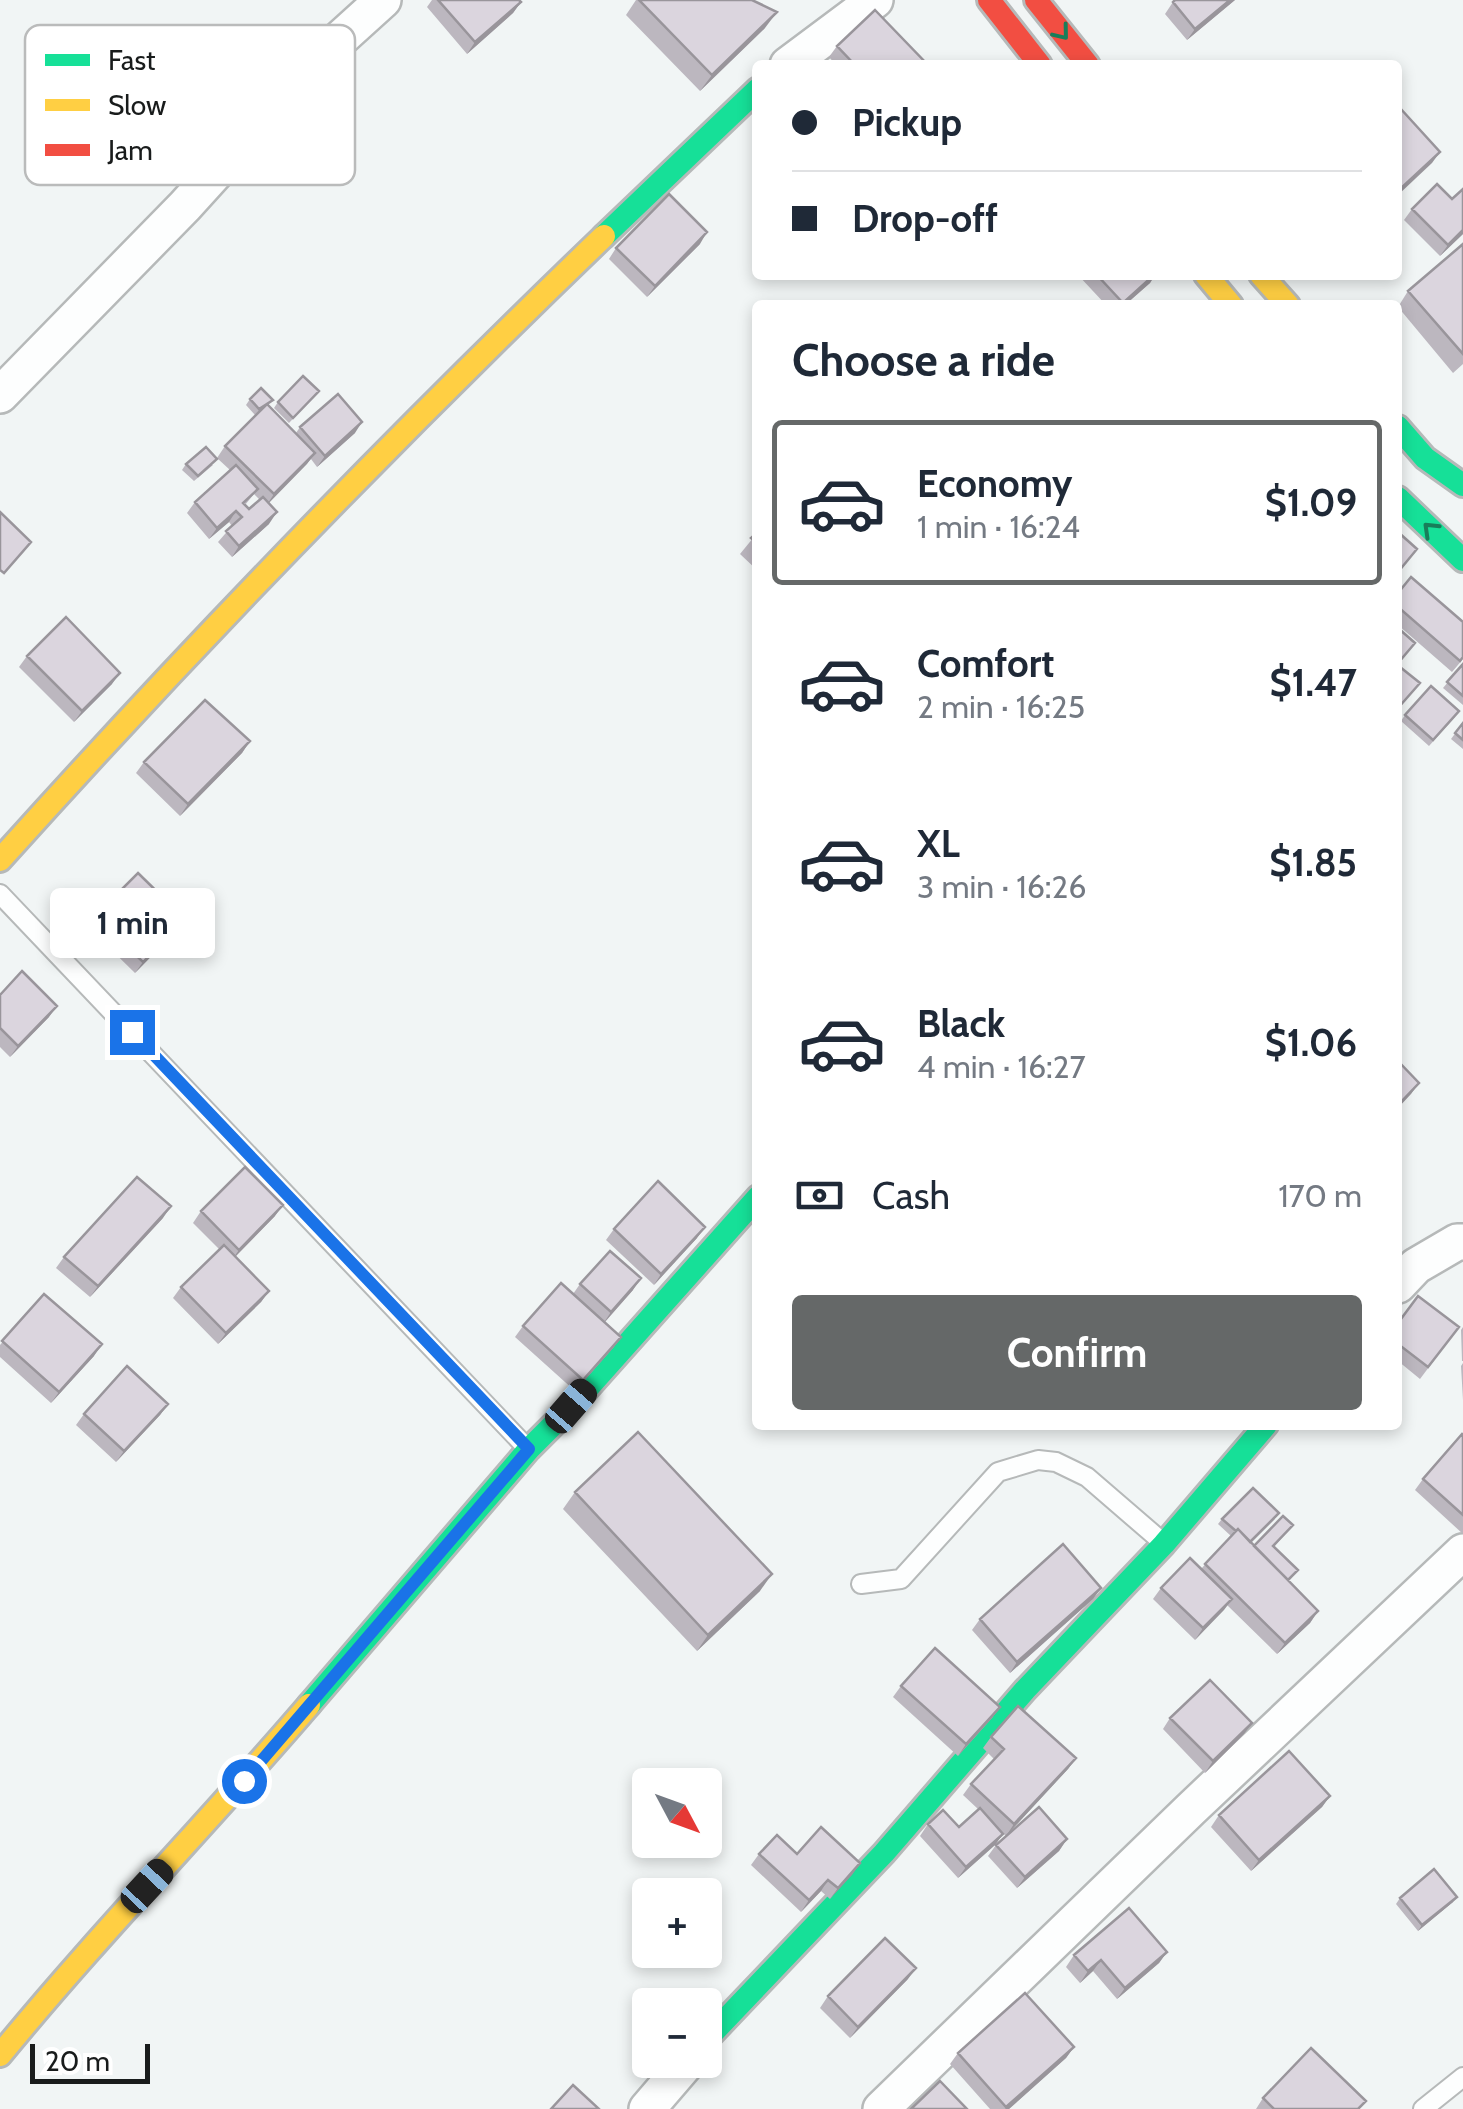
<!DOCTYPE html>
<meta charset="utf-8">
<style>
:root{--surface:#fff;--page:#f6f6f7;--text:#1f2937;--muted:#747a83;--line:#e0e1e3;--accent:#656868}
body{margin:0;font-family:Cabin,sans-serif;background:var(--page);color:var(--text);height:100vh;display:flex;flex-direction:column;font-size:38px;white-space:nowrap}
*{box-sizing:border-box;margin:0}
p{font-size:32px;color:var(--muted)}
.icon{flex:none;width:55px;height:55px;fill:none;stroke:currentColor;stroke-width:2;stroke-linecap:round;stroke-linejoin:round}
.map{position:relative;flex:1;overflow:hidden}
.sheet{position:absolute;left:752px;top:300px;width:650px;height:1130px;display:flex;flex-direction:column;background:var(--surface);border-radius:10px;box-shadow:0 5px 15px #0003}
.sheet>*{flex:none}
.banner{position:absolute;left:752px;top:60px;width:650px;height:220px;border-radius:10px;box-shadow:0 5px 15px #0003;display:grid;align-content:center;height:220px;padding:0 40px;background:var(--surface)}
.needle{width:65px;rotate:131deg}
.tools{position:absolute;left:632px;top:1768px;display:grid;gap:20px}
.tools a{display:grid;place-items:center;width:90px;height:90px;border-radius:10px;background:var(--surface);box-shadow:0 5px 15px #0003;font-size:50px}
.scale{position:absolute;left:30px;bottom:25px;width:120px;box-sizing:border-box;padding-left:10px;border:5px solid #191c1c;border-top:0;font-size:28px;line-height:35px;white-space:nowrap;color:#191c1c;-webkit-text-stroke:8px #fff;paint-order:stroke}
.end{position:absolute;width:45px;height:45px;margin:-22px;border:12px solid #1a73e8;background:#fff;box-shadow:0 0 0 5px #fff}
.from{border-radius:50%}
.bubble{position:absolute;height:70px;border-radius:10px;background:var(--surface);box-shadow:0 5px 15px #0003;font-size:32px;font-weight:700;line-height:70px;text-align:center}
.car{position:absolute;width:30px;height:60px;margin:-30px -15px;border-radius:12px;box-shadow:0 0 8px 2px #0007;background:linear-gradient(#222 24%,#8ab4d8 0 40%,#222 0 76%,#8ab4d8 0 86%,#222 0)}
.banner b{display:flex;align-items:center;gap:35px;height:95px;font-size:38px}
.banner b+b{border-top:2px solid var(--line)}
.banner i{width:25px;height:25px;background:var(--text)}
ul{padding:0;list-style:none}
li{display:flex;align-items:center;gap:30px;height:165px;margin:0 20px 15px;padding:0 20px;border:5px solid transparent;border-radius:10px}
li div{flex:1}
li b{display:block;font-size:38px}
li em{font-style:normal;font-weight:700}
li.selected{border-color:var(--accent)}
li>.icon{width:90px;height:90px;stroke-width:1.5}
h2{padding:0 40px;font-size:45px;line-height:120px}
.pay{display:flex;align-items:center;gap:25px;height:110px;padding:0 40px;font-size:38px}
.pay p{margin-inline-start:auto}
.cta{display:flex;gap:20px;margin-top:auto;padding:20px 40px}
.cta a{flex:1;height:115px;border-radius:10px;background:var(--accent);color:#fff;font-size:40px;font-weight:700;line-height:115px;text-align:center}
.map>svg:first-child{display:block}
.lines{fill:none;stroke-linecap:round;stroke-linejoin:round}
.lane-casing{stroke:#b6b9b9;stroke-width:22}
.street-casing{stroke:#b6b9b9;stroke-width:40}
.fast-casing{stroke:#b6b9b9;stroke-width:28}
.slow-casing{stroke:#b6b9b9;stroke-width:28}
.jam-casing{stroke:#b6b9b9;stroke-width:28}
.lane{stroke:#fdfefe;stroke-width:18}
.street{stroke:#fdfefe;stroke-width:35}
.fast{stroke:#16e098;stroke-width:22}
.slow{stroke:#ffcf43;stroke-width:22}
.jam{stroke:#f24e42;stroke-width:22}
.wall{fill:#bcb7bf;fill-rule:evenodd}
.shaded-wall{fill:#99959b}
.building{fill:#dbd5de;stroke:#99959b;stroke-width:2.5}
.oneway{stroke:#187e5a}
.route{stroke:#1a73e8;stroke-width:12}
.key{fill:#fff;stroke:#babbbb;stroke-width:2.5}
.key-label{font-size:28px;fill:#191c1c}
</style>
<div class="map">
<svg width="1463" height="2109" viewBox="0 0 1463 2109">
<rect width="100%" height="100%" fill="#f1f5f5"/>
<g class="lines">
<defs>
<path id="lane" d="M 0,894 L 527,1448
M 861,1584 L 901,1579 L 998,1472 L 1038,1460 L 1056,1462 L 1087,1477 L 1160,1540
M 1423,2109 L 1463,2077"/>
<path id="street" d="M 788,65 L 875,0
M 0,395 L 185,206 L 320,57 L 383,0
M 1398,1285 L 1416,1266 L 1457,1242 L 1463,1242
M 647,2109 L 689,2060
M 881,2109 L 1191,1809 L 1463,1552"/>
<path id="fast" d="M 604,236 L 758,89
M 1398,427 L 1425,458 L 1463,485
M 1398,498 L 1463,560
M 309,1705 L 529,1449 L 571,1407 L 758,1197
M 705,2041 L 884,1853 L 1025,1690 L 1164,1544 L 1266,1425"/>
<path id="slow" d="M 1206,275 L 1231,305
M 1261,275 L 1288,305
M 0,860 C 194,644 395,437 604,236
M 0,2055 C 99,1934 208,1823 309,1705"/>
<path id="jam" d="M 989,0 L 1040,65
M 1036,0 L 1088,65"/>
</defs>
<use href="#lane" class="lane-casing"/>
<use href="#street" class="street-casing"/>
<use href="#fast" class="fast-casing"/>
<use href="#slow" class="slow-casing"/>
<use href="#jam" class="jam-casing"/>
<use href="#lane" class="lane"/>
<use href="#street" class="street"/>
<use href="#fast" class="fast"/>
<use href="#slow" class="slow"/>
<use href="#jam" class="jam"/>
</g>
<path class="wall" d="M 432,0 L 519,0 L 521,2 L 513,13 L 467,54 L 427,7 Z
M 636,0 L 754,0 L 765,28 L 700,91 L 626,15 Z
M 1235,0 L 1187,40 L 1165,14 L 1173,2 Z
M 837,46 L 928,65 L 836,65 L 829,57 Z
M 1412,209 L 1463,234 L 1440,256 L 1404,220 Z
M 700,244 L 647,297 L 609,259 L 616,248 Z
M 1463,244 L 1463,364 L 1453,373 L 1398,307 L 1408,291 Z
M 1078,275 L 1155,275 L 1150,283 L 1125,305 L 1106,305 Z
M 319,391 L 289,423 L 274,408 L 278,402 Z
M 250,399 L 269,406 L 296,433 L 300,427 L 355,433 L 317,467 L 311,459 L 268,503 L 269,524 L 232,557 L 218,542 L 232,526 L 229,522 L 209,539 L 187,513 L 195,502 L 230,470 L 217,458 L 225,446 L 258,413 L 255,415 L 246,405 ZM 254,494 L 260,500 L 249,509 L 245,505 Z
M 186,464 L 213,465 L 194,481 L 182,470 Z
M 758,532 L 758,571 L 740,554 Z
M 1398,593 L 1463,659 L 1452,672 L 1398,625 Z
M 27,656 L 112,684 L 74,722 L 19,667 Z
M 1463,664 L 1463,705 L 1443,688 Z
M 1405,715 L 1455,717 L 1429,746 L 1401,721 Z
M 1463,723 L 1463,749 L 1451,739 Z
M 250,741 L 242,753 L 180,816 L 136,773 L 144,762 Z
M 95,916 L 185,919 L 177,930 L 135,973 L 88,927 Z
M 0,995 L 49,1017 L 10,1057 L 0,1047 Z
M 201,1211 L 275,1216 L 235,1257 L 269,1291 L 261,1302 L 218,1344 L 173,1298 L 181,1287 L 219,1249 L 193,1223 Z
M 163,1218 L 90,1297 L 56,1268 L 64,1257 Z
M 614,1229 L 697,1238 L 654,1285 L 606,1240 Z
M 580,1284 L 633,1290 L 605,1322 L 621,1337 L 613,1348 L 575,1391 L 515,1337 L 523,1326 L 573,1294 Z
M 44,1294 L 94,1356 L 51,1403 L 0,1357 L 0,1345 Z
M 1398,1323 L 1459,1327 L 1420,1379 L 1398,1361 Z
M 1463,1327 L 1463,1361 L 1462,1361 L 1461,1330 Z
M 1463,1363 L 1463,1400 L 1461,1366 Z
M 168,1404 L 160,1415 L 116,1462 L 76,1425 L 84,1414 Z
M 1463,1435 L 1463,1534 L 1415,1490 L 1423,1479 Z
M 575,1492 L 760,1591 L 697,1651 L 563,1509 Z
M 1222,1519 L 1275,1519 L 1251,1543 L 1254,1546 L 1293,1525 L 1274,1547 L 1298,1570 L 1289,1581 L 1318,1611 L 1310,1623 L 1277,1654 L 1227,1605 L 1195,1640 L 1153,1599 L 1161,1588 L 1201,1569 L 1231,1536 L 1218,1524 Z
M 1101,1588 L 1093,1599 L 1010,1673 L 972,1630 L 980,1619 Z
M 901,1686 L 1000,1707 L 992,1718 L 958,1756 L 893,1697 Z
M 1170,1718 L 1244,1734 L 1205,1773 L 1163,1729 Z
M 991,1737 L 1076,1758 L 1068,1769 L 1006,1836 L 995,1825 L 1003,1834 L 995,1845 L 958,1878 L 920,1836 L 928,1824 L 959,1827 L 978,1809 L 963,1795 L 971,1784 L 994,1759 L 983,1748 Z
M 1330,1796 L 1322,1807 L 1251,1871 L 1211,1827 L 1219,1815 Z
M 1067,1839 L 1059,1851 L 1017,1888 L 988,1856 L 996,1845 Z
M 759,1854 L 797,1854 L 860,1863 L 830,1899 L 821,1891 L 801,1912 L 751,1865 Z
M 1400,1898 L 1453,1902 L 1418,1931 L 1396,1904 Z
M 1167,1952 L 1159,1963 L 1117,1999 L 1093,1971 L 1080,1983 L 1066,1967 L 1074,1955 Z
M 908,1979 L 850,2038 L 820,2008 L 828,1996 Z
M 1074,2047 L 1066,2058 L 1009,2109 L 990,2109 L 950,2064 L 958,2053 Z
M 1263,2098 L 1360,2109 L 1256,2109 Z"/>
<path class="shaded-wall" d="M 1230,0 L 1235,0 L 1187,40 L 1195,29 Z
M 521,2 L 513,13 L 467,54 L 475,42 Z
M 777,12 L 765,28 L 700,91 L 712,75 Z
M 1440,152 L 1432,163 L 1398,195 L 1398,191 Z
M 1463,230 L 1463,234 L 1440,256 L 1448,245 Z
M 707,232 L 700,244 L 647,297 L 655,286 Z
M 1154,275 L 1155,275 L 1150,283 L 1125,305 L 1122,305 Z
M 362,422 L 355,433 L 317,467 L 325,456 Z
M 315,453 L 307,464 L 266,506 L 274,494 Z
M 236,511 L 229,522 L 209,539 L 217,528 Z
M 277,512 L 269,524 L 232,557 L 239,546 Z
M 120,673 L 112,684 L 74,722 L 82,711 Z
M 250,741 L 242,753 L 180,816 L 188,804 Z
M 185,919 L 177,930 L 135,973 L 143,962 Z
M 57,1006 L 49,1017 L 10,1057 L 18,1046 Z
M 1419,1083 L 1411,1094 L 1398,1108 L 1398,1105 Z
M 283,1205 L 275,1216 L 231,1261 L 239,1250 Z
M 171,1206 L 163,1218 L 90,1297 L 98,1286 Z
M 705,1227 L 697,1238 L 654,1285 L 661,1274 Z
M 641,1278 L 633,1290 L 603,1324 L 611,1312 Z
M 269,1291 L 261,1302 L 218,1344 L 226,1333 Z
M 621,1337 L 613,1348 L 575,1391 L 583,1380 Z
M 102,1344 L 94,1356 L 51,1403 L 59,1392 Z
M 168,1404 L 160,1415 L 116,1462 L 124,1451 Z
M 772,1574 L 760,1591 L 697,1651 L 708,1635 Z
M 1101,1588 L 1093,1599 L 1010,1673 L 1017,1662 Z
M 1232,1599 L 1224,1610 L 1195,1640 L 1203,1628 Z
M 1318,1611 L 1310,1623 L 1277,1654 L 1285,1643 Z
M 1000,1707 L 992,1718 L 958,1756 L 966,1744 Z
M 1252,1723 L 1244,1734 L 1205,1773 L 1213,1761 Z
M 1076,1758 L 1068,1769 L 1006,1836 L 1014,1824 Z
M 1330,1796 L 1322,1807 L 1251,1871 L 1259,1860 Z
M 1003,1834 L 995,1845 L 958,1878 L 966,1867 Z
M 1067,1839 L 1059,1851 L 1017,1888 L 1025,1877 Z
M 860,1863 L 852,1875 L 830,1899 L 838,1888 Z
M 828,1880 L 821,1891 L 801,1912 L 809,1900 Z
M 1457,1897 L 1453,1902 L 1418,1931 L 1422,1925 Z
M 1167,1952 L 1159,1963 L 1117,1999 L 1125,1988 Z
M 1101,1960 L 1093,1971 L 1080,1983 L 1088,1971 Z
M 916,1968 L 908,1979 L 850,2038 L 858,2027 Z
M 1074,2047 L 1066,2058 L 1009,2109 L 1005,2109 Z"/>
<path class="building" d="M 438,0 L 519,0 L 521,2 L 475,42 Z
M 639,0 L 752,0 L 777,12 L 712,75 Z
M 1175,0 L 1230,0 L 1195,29 L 1173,2 Z
M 875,10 L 928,65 L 855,65 L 837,46 Z
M 1400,108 L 1440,152 L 1398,191 L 1398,110 Z
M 1437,184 L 1452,199 L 1463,189 L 1463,230 L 1448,245 L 1412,209 Z
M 669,194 L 707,232 L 655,286 L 616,248 Z
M 1463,244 L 1463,354 L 1408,291 Z
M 1097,275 L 1154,275 L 1123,303 Z
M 303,376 L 319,391 L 293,418 L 278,402 Z
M 261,388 L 273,400 L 259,409 L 250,399 Z
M 338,394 L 362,422 L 325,456 L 300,427 Z
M 267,404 L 315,453 L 274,494 L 225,446 Z
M 206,447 L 217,459 L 198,476 L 186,464 Z
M 236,465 L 258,489 L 243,503 L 249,509 L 263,497 L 277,512 L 239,546 L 226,531 L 242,517 L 236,511 L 217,528 L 195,502 Z
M 0,512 L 31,542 L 4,573 L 0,570 Z
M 758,532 L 758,544 L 751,538 Z
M 1398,532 L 1417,549 L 1398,572 Z
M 1411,577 L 1463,622 L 1463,657 L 1460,661 L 1398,607 L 1398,593 Z
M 66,617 L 120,673 L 82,711 L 27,656 Z
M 1398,628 L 1415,643 L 1398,663 Z
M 1463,664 L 1463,696 L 1447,682 Z
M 1400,667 L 1420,683 L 1398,708 L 1398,670 Z
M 1431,686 L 1459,711 L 1433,740 L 1405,715 Z
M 205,700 L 250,741 L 188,804 L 144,762 Z
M 1463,723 L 1463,740 L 1455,733 Z
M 138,873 L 185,919 L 143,962 L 95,916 Z
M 22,971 L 57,1006 L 18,1046 L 0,1028 L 0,995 Z
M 1398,1061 L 1419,1083 L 1398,1105 Z
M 245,1167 L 283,1205 L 239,1250 L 201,1211 Z
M 137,1177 L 171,1206 L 98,1286 L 64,1257 Z
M 658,1181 L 705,1227 L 661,1274 L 614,1229 Z
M 224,1245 L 269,1291 L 226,1333 L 181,1287 Z
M 610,1251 L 641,1278 L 611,1312 L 580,1284 Z
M 561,1283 L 621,1337 L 583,1380 L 523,1326 Z
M 44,1294 L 102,1344 L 59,1392 L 2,1341 Z
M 1418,1296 L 1459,1327 L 1428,1367 L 1398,1344 L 1398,1323 Z
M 127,1366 L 168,1404 L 124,1451 L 84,1414 Z
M 638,1432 L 772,1574 L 708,1635 L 575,1492 Z
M 1462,1434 L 1463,1435 L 1463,1515 L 1423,1479 Z
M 1253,1488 L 1279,1513 L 1250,1542 L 1238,1529 L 1236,1531 L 1222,1519 Z
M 1283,1516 L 1293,1525 L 1273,1546 L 1298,1570 L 1288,1580 L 1254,1546 Z
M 1238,1529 L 1318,1611 L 1285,1643 L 1205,1564 Z
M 1063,1544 L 1101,1588 L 1017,1662 L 980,1619 Z
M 1190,1558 L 1232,1599 L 1203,1628 L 1161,1588 Z
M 935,1648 L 1000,1707 L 966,1744 L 901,1686 Z
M 1210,1680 L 1252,1723 L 1213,1761 L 1170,1718 Z
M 1018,1706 L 1076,1758 L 1014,1824 L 971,1784 L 1004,1749 L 991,1737 Z
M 1289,1751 L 1330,1796 L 1259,1860 L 1219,1815 Z
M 1039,1807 L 1067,1839 L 1025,1877 L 996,1845 Z
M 980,1808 L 1003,1834 L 966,1867 L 928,1824 L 943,1810 L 959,1827 Z
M 821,1827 L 860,1863 L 838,1888 L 828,1880 L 809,1900 L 759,1854 L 777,1835 L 797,1854 Z
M 1434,1869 L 1457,1897 L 1422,1925 L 1400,1898 Z
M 1129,1908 L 1167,1952 L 1125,1988 L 1101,1960 L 1088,1971 L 1074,1955 Z
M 885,1938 L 916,1968 L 858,2027 L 828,1996 Z
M 1025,1993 L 1074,2047 L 1006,2107 L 958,2053 Z
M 1311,2048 L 1366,2101 L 1358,2109 L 1274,2109 L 1263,2098 Z
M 940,2081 L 967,2109 L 911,2109 Z
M 573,2085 L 599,2109 L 551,2109 Z"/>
<defs><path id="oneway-chevron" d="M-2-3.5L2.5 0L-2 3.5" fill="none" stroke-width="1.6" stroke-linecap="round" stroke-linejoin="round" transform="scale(2.5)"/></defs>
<g class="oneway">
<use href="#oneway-chevron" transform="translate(1062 33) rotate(51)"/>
<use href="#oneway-chevron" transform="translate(1430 529) rotate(-136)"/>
</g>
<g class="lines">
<path class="route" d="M 132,1032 L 529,1449 L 244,1781"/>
</g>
<rect x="25" y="25" width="330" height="160" rx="15" class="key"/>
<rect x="45" y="54" width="45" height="12" fill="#16e098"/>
<rect x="45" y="99" width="45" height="12" fill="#ffcf43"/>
<rect x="45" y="144" width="45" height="12" fill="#f24e42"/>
<g class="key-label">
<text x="108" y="70">Fast</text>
<text x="108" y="115">Slow</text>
<text x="108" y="160">Jam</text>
</g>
</svg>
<div class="tools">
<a><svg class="needle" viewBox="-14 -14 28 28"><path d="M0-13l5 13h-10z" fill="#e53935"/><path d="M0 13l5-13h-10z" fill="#747a83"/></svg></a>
<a>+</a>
<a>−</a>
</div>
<div class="scale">20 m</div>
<i class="end from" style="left:244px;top:1781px"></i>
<i class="end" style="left:132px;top:1032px"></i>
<div class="bubble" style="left:50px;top:888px;width:165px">1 min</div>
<i class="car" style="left:571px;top:1406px;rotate:41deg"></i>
<i class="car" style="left:147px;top:1886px;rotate:43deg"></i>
<div class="banner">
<b><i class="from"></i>Pickup</b>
<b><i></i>Drop-off</b>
</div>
<section class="sheet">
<h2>Choose a ride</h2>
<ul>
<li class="selected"><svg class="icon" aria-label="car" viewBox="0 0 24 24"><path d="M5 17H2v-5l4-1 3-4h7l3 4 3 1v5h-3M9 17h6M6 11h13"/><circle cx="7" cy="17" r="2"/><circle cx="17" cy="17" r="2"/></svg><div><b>Economy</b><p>1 min · 16:24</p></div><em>$1.09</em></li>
<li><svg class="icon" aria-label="car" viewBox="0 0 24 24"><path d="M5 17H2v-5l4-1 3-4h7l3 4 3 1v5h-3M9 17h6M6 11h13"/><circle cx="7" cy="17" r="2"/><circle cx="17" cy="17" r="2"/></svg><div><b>Comfort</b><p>2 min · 16:25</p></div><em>$1.47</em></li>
<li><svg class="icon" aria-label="car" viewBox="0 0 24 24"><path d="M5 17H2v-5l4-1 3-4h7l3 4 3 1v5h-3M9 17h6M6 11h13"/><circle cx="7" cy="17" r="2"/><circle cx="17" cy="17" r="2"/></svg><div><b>XL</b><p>3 min · 16:26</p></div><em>$1.85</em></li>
<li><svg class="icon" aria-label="car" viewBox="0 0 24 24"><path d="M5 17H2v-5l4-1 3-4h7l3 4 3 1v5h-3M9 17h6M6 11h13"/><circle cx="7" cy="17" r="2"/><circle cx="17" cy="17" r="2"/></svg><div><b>Black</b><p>4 min · 16:27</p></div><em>$1.06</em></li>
</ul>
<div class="pay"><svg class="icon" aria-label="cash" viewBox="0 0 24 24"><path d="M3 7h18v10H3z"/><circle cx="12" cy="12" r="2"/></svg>Cash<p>170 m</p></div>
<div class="cta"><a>Confirm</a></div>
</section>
</div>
